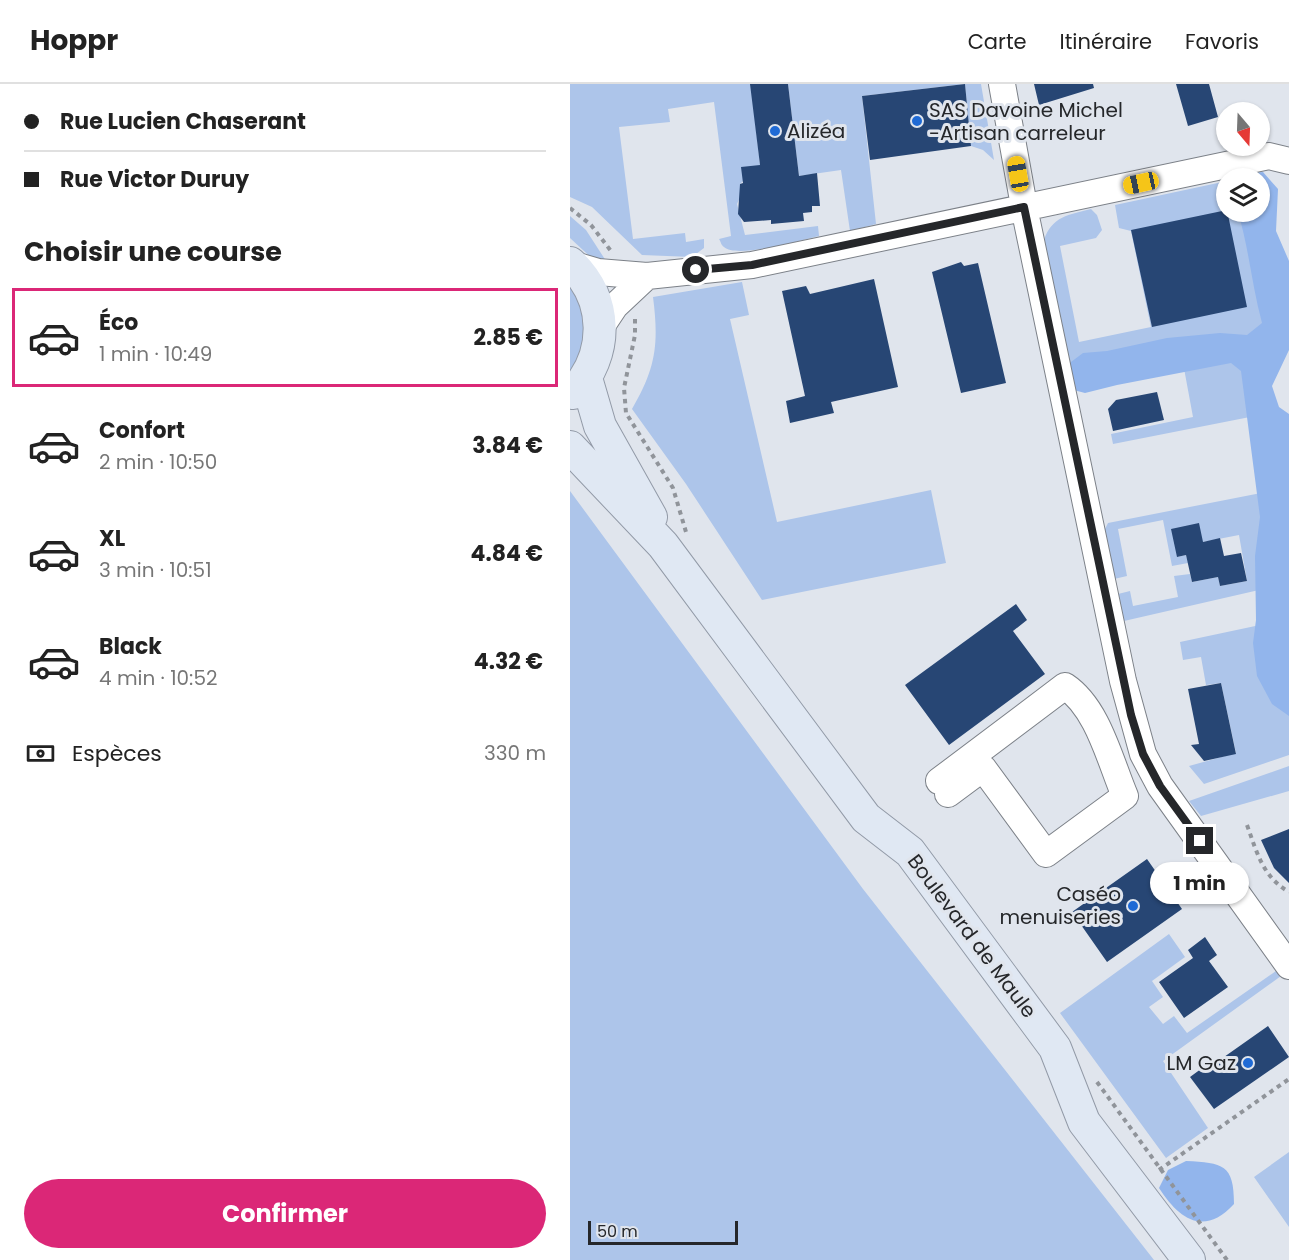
<!DOCTYPE html>
<html lang="fr">
<meta charset="utf-8">
<style>
:root{--surface:#fff;--page:#f2f2f2;--text:#222;--muted:#767676;--line:#e0e0e0;--accent:#db2777}
body{margin:0;font-family:Poppins,sans-serif;background:var(--page);color:var(--text);height:100vh;display:flex;flex-direction:column;font-size:22px;white-space:nowrap}
*{box-sizing:border-box;margin:0}
p{font-size:20px;color:var(--muted)}
.icon{flex:none;width:33px;height:33px;fill:none;stroke:currentColor;stroke-width:2;stroke-linecap:round;stroke-linejoin:round}
.map{position:relative;flex:1;overflow:hidden}
.details{display:flex;flex-direction:column;background:var(--surface);width:570px}
.details>*{flex:none}
.banner{display:grid;align-content:center;height:132px;padding:0 24px;background:var(--surface)}
.needle{width:39px;rotate:161deg}
.fabs{position:absolute;left:646px;top:18px;display:grid;gap:12px}
.fabs a{display:grid;place-items:center;width:54px;height:54px;border-radius:50%;background:var(--surface);box-shadow:0 2px 4px #0004;font-size:30px}
.scale{position:absolute;left:18px;bottom:15px;width:150px;box-sizing:border-box;padding-left:6px;border:3px solid #25272a;border-top:0;font-size:16px;line-height:21px;white-space:nowrap;color:#25272a;-webkit-text-stroke:4px #e0e5ed;paint-order:stroke}
.end{position:absolute;width:27px;height:27px;margin:-14px;border:8px solid #25272a;background:#fff;box-shadow:0 0 0 3px #fff}
.from{border-radius:50%}
.bubble{position:absolute;height:42px;border-radius:21px;background:var(--surface);box-shadow:0 2px 4px #0004;font-size:20px;font-weight:700;line-height:42px;text-align:center}
.car{position:absolute;width:18px;height:36px;margin:-18px -9px;border-radius:8px;box-shadow:0 0 4px 2px #0007;background:linear-gradient(#f5c518 24%,#345 0 40%,#f5c518 0 76%,#345 0 86%,#f5c518 0)}
.banner b{display:flex;align-items:center;gap:21px;height:57px;font-size:22px}
.banner b+b{border-top:2px solid var(--line)}
.banner i{width:15px;height:15px;background:var(--text)}
ul{padding:0;list-style:none}
li{display:flex;align-items:center;gap:18px;height:99px;margin:0 12px 9px;padding:0 12px;border:3px solid transparent;border-radius:0px}
li div{flex:1}
li b{display:block;font-size:22px}
li em{font-style:normal;font-weight:700}
li.current{border-color:var(--accent)}
li>.icon{width:54px;height:54px;stroke-width:1.5}
h2{padding:0 24px;font-size:27px;line-height:72px}
.pay{display:flex;align-items:center;gap:15px;height:66px;padding:0 24px;font-size:22px}
.pay p{margin-inline-start:auto}
.cta{display:flex;gap:12px;margin-top:auto;padding:12px 24px}
.cta a{flex:1;height:69px;border-radius:36px;background:var(--accent);color:#fff;font-size:24px;font-weight:700;line-height:69px;text-align:center}
header{display:flex;align-items:center;gap:36px;box-sizing:border-box;height:84px;padding:0 30px;background:var(--surface);border-bottom:2px solid var(--line)}
header strong{font-size:28px}
nav{display:flex;gap:33px;margin-inline-start:auto;font-size:21px}
main{display:flex;flex:1;min-height:0}
.map>svg:first-child{display:block}
.green{fill:#adc5ea}
.forest{fill:#92b5ec}
.building{fill:#274674}
.lines{fill:none;stroke-linecap:round;stroke-linejoin:round}
.minor-casing{stroke:#7c8188;stroke-width:28}
.major-casing{stroke:#929aa7;stroke-width:34}
.path{stroke:#90949a;stroke-width:4;stroke-dasharray:4.5 4.5;stroke-linecap:butt}
.minor{stroke:#fff;stroke-width:26}
.major{stroke:#e0e8f3;stroke-width:32}
.route{stroke:#25272a;stroke-width:8}
.poi-dot{fill:#1f6ad5;stroke:#e0e5ed;stroke-width:2}
.labels{text-anchor:middle;dominant-baseline:central;stroke-width:6;stroke-linejoin:round;paint-order:stroke}
.poi-label{font-size:20px;fill:#25272a;stroke:#e0e5ed;text-anchor:start}
.street-label{font-size:20px;fill:#25272a;stroke:#e0e5ed}
</style>
<header>
<strong>Hoppr</strong>
<nav><a>Carte</a><a>Itinéraire</a><a>Favoris</a></nav>
</header>
<main>
<section class="details">
<div class="banner">
<b><i class="from"></i>Rue Lucien Chaserant</b>
<b><i></i>Rue Victor Duruy</b>
</div>
<h2>Choisir une course</h2>
<ul>
<li class="current"><svg class="icon" aria-label="car" viewBox="0 0 24 24"><path d="M5 17H2v-5l4-1 3-4h7l3 4 3 1v5h-3M9 17h6M6 11h13"/><circle cx="7" cy="17" r="2"/><circle cx="17" cy="17" r="2"/></svg><div><b>Éco</b><p>1 min · 10:49</p></div><em>2.85 €</em></li>
<li><svg class="icon" aria-label="car" viewBox="0 0 24 24"><path d="M5 17H2v-5l4-1 3-4h7l3 4 3 1v5h-3M9 17h6M6 11h13"/><circle cx="7" cy="17" r="2"/><circle cx="17" cy="17" r="2"/></svg><div><b>Confort</b><p>2 min · 10:50</p></div><em>3.84 €</em></li>
<li><svg class="icon" aria-label="car" viewBox="0 0 24 24"><path d="M5 17H2v-5l4-1 3-4h7l3 4 3 1v5h-3M9 17h6M6 11h13"/><circle cx="7" cy="17" r="2"/><circle cx="17" cy="17" r="2"/></svg><div><b>XL</b><p>3 min · 10:51</p></div><em>4.84 €</em></li>
<li><svg class="icon" aria-label="car" viewBox="0 0 24 24"><path d="M5 17H2v-5l4-1 3-4h7l3 4 3 1v5h-3M9 17h6M6 11h13"/><circle cx="7" cy="17" r="2"/><circle cx="17" cy="17" r="2"/></svg><div><b>Black</b><p>4 min · 10:52</p></div><em>4.32 €</em></li>
</ul>
<div class="pay"><svg class="icon" aria-label="cash" viewBox="0 0 24 24"><path d="M3 7h18v10H3z"/><circle cx="12" cy="12" r="2"/></svg>Espèces<p>330 m</p></div>
<div class="cta"><a>Confirmer</a></div>
</section>
<div class="map">
<svg width="719" height="1176" viewBox="0 0 719 1176">
<rect width="100%" height="100%" fill="#e0e5ed"/>
<path class="green" d="M 0,0 L 181,0 L 190,81 L 170,100 L 171,111 L 167,120 L 175,151 L 248,142 L 249,152 C 232,156 167,175 154,163 C 151,161 151,158 149,155 L 161,152 L 144,18 L 98,25 L 100,38 L 49,43 L 63,155 L 115,149 L 116,158 L 134,155 L 134,164 L 122,173 L 72,171 L 22,123 L 0,113 Z
M 218,0 L 411,0 L 424,76 L 413,66 L 401,62 L 395,0 L 292,12 L 306,140 L 280,147 L 271,86 L 229,92 Z
M 657,97 L 657,128 L 682,128 L 704,261 L 685,332 L 543,360 L 541,350 L 623,333 L 613,279 L 501,301 L 474,156 C 482,132 499,131 521,125 L 527,131 L 532,146 L 526,154 L 490,162 L 509,258 L 581,243 L 561,147 L 549,144 L 545,121 Z
M 0,132 L 16,146 L 38,180 L 28,180 L 0,154 Z
M 172,198 L 179,231 L 160,235 L 207,438 L 361,406 L 376,479 L 192,516 L 116,400 L 62,325 C 86,284 89,260 83,213 Z
M 0,201 C 18,234 20,256 0,290 Z
M 0,407 L 293,805 L 584,1176 L 0,1176 Z
M 691,409 L 689,506 L 554,537 L 548,510 L 560,507 L 563,522 L 608,513 L 604,492 L 620,490 L 622,498 L 648,493 L 650,502 L 677,497 L 669,451 L 633,458 L 607,473 L 616,471 L 618,479 L 602,482 L 593,436 L 548,445 L 557,492 L 544,495 L 534,447 L 538,439 Z
M 690,541 L 719,618 L 719,671 L 634,700 L 619,682 L 666,669 L 651,599 L 636,601 L 631,573 L 613,576 L 610,558 Z
M 719,682 L 719,707 L 631,732 L 619,717 Z
M 599,850 L 615,873 L 582,897 L 593,913 L 579,923 L 593,940 L 604,932 L 617,949 L 706,887 L 711,892 L 593,977 L 638,1044 L 596,1074 L 490,929 Z
M 719,1068 L 719,1143 L 684,1093 Z"/>
<path class="forest" d="M 693,88 L 708,105 L 706,147 L 719,177 L 719,266 L 702,302 L 709,323 L 719,330 L 719,632 L 702,620 L 687,592 L 683,559 L 686,536 L 685,472 L 690,433 L 671,287 L 661,279 L 547,301 L 515,309 L 496,304 L 493,284 L 513,269 L 537,267 L 597,254 L 650,249 L 677,251 L 692,239 C 682,202 679,165 668,128 L 690,128 L 690,94 L 670,94 L 681,89 Z
M 616,1077 C 653,1079 664,1080 664,1120 C 634,1153 609,1135 589,1104 L 598,1086 Z"/>
<path class="building" d="M 180,0 L 218,0 L 229,92 L 247,89 L 250,122 L 242,122 L 242,128 L 233,129 L 234,137 L 201,140 L 201,136 L 174,138 L 168,130 L 170,100 L 173,99 L 171,83 L 190,81 Z
M 395,0 L 401,62 L 300,76 L 292,12 Z
M 464,0 L 523,0 L 524,4 L 469,21 Z
M 606,0 L 639,0 L 648,33 L 618,42 Z
M 657,126 L 677,223 L 582,243 L 561,146 Z
M 391,178 L 394,182 L 408,179 L 436,299 L 391,309 L 362,188 Z
M 304,195 L 328,303 L 261,318 L 264,329 L 220,339 L 216,317 L 235,312 L 212,207 L 236,202 L 240,210 Z
M 587,308 L 594,336 L 543,347 L 538,325 L 546,316 Z
M 629,439 L 633,458 L 650,454 L 654,472 L 671,469 L 677,497 L 650,502 L 648,493 L 622,498 L 616,471 L 607,473 L 601,445 Z
M 446,520 L 457,536 L 443,547 L 475,590 L 379,661 L 335,601 Z
M 651,599 L 666,670 L 634,677 L 621,661 L 629,660 L 618,605 Z
M 719,745 L 719,799 L 704,784 L 691,756 Z
M 577,775 L 612,825 L 537,878 L 502,828 Z
M 635,853 L 647,871 L 639,877 L 658,903 L 614,934 L 589,898 L 623,874 L 618,866 Z
M 698,942 L 719,973 L 644,1025 L 620,993 L 635,982 L 637,985 Z"/>
<g class="lines">
<defs>
<path id="minor" d="M 432,0 L 456,133 L 553,597 L 573,670 L 590,702 L 719,882
M 1,180 L 28,188 L 77,192 L 182,181 L 699,72 L 719,77
M 31,243 L 45,222 L 77,192
M 369,697 L 495,602 C 528,624 540,677 555,712 L 476,770 L 413,684 L 378,710"/>
<path id="major" d="M 0,179 C 39,215 39,271 3,309
M 16,294 L 30,342 L 81,433
M 0,363 L 93,461 L 296,734 L 340,768 L 485,964 L 514,1038 L 619,1176"/>
</defs>
<use href="#minor" class="minor-casing"/>
<use href="#major" class="major-casing"/>
<path class="path" d="M 0,124 L 21,141 L 41,167
M 65,235 L 65,251 L 54,304 L 56,329 L 103,404 L 116,448
M 677,741 C 687,769 693,793 719,808
M 527,998 L 657,1176
M 589,1086 L 719,995"/>
<use href="#minor" class="minor"/>
<use href="#major" class="major"/>
</g>
<g class="lines">
<path class="route" d="M 126,186 L 182,181 L 454,123 L 561,631 L 573,670 L 590,702 L 630,757"/>
</g>
<g class="poi-dot">
<circle cx="347" cy="37" r="6"/>
<circle cx="205" cy="47" r="6"/>
<circle cx="563" cy="822" r="6"/>
<circle cx="678" cy="979" r="6"/>
</g>
<g class="labels">
<g class="poi-label">
<text x="359" y="26">SAS Davoine Michel<tspan x="359" dy="23">-Artisan carreleur</tspan></text>
<text x="217" y="47">Alizéa</text>
<text x="551" y="810" text-anchor="end">Caséo<tspan x="551" dy="23">menuiseries</tspan></text>
<text x="666" y="979" text-anchor="end">LM Gaz</text>
</g>
<g class="street-label">
<text transform="translate(402 852) rotate(53)">Boulevard de Maule</text>
</g>
</g>
</svg>
<div class="fabs">
<a><svg class="needle" viewBox="-14 -14 28 28"><path d="M0-13l5 13h-10z" fill="#e53935"/><path d="M0 13l5-13h-10z" fill="#767676"/></svg></a>
<a><svg class="icon" aria-label="layers" viewBox="0 0 24 24"><path d="M12 4l9 5-9 5-9-5zM3 14l9 5 9-5"/></svg></a>
</div>
<div class="scale">50 m</div>
<i class="end from" style="left:126px;top:186px"></i>
<i class="end" style="left:630px;top:757px"></i>
<div class="bubble" style="left:580px;top:778px;width:99px">1 min</div>
<i class="car" style="left:448px;top:90px;rotate:350deg"></i>
<i class="car" style="left:571px;top:99px;rotate:258deg"></i>
</div>
</main>
